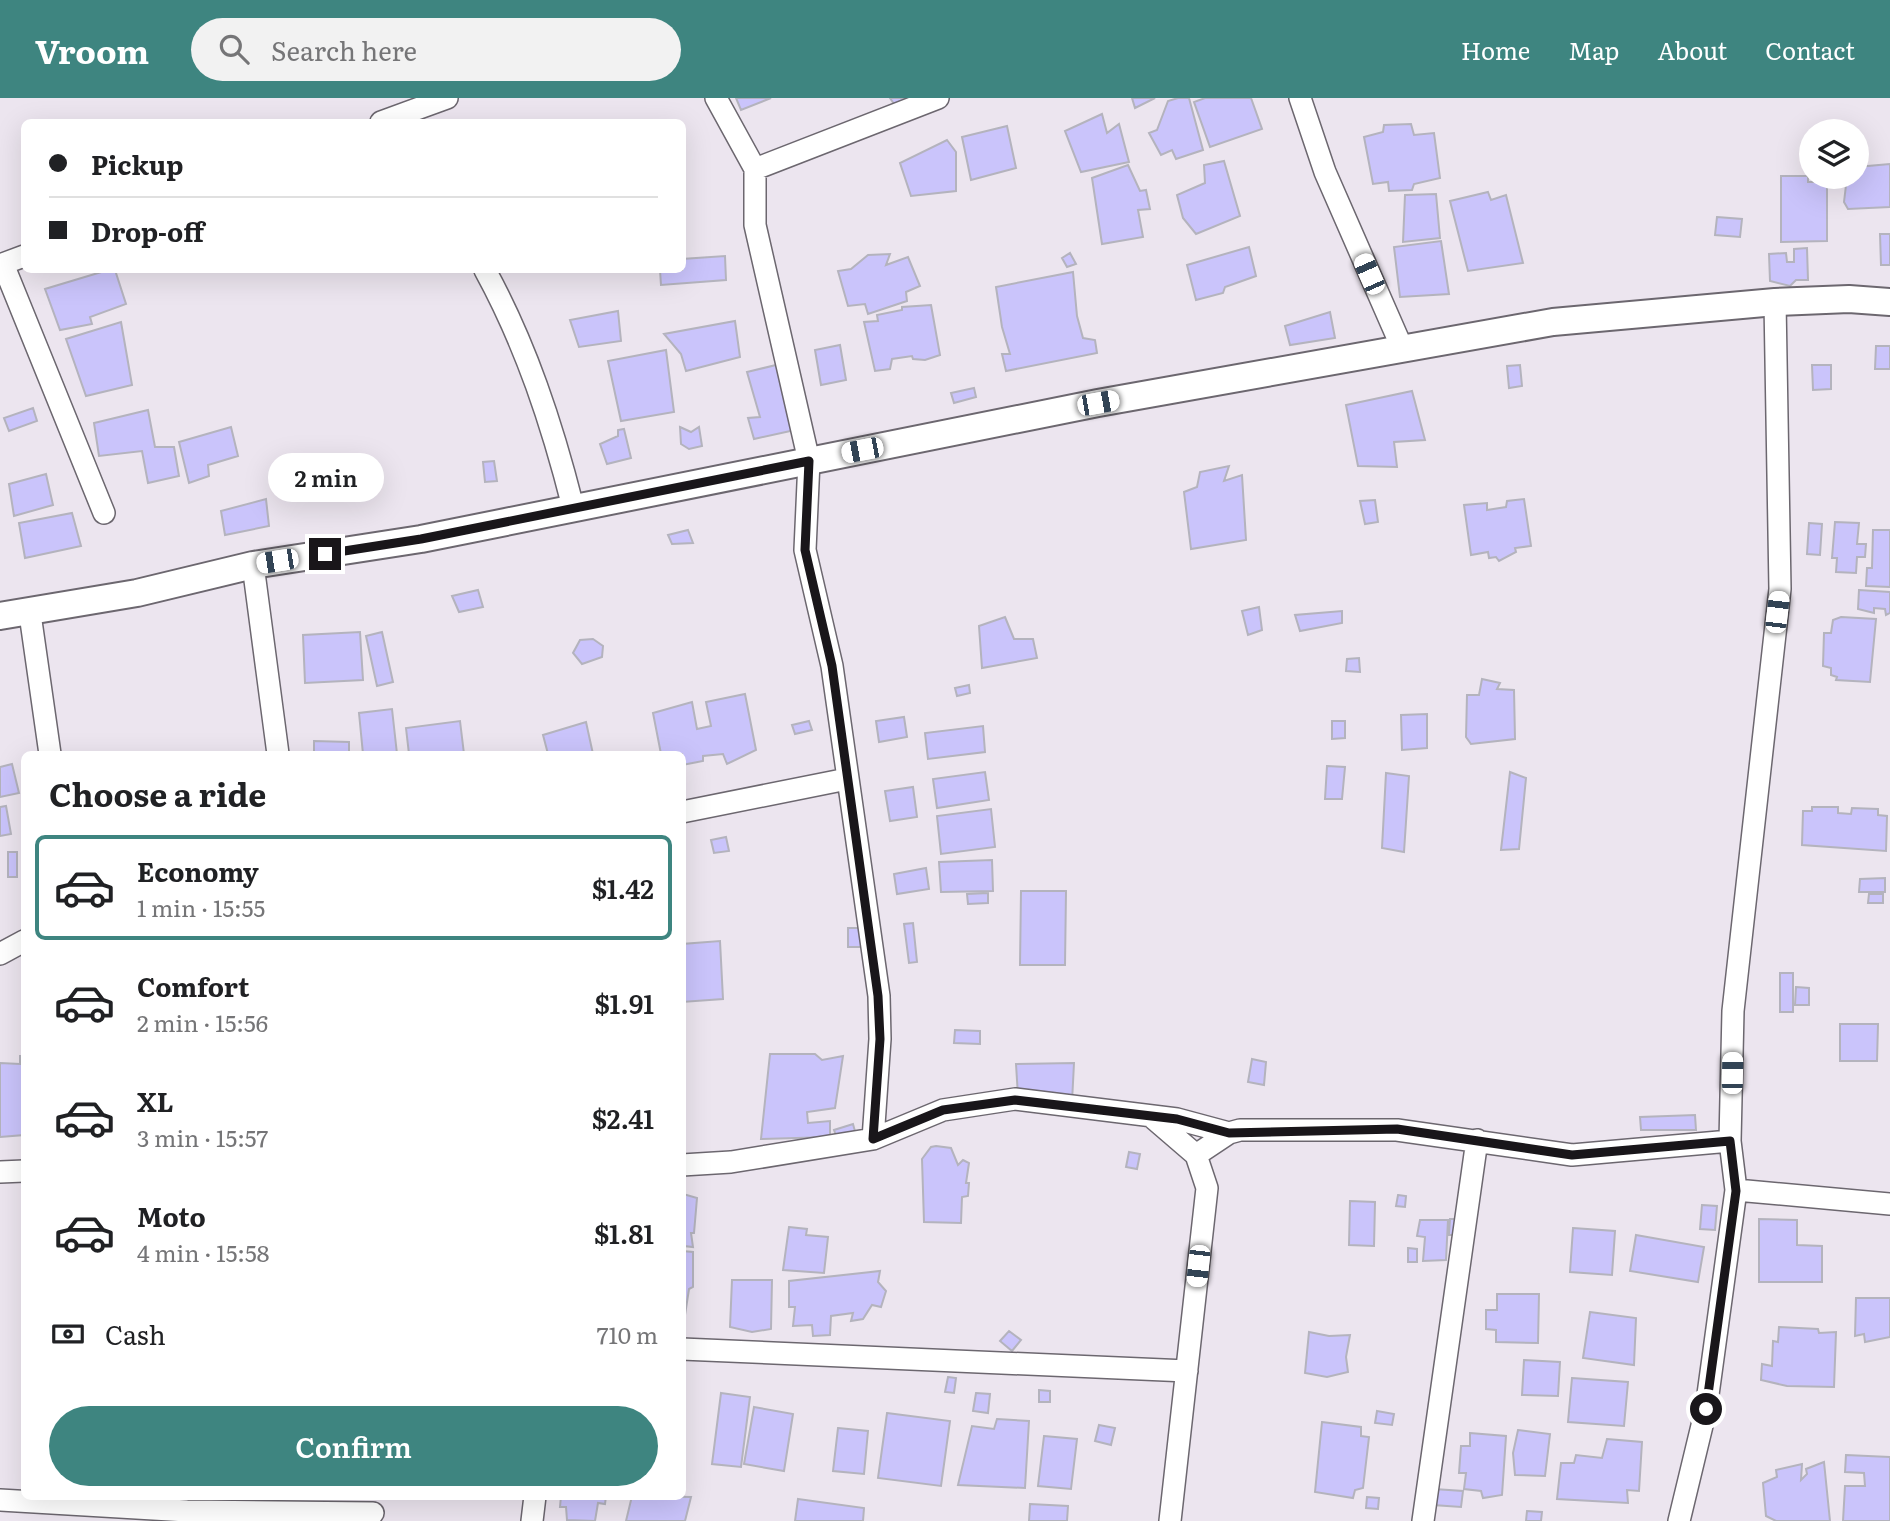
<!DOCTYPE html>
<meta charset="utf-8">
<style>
:root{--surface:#fff;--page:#f2f2f2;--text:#202124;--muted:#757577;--line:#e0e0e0;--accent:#3e8580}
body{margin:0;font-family:Literata,serif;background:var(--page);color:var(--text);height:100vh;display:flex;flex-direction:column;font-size:26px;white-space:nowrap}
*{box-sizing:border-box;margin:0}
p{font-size:23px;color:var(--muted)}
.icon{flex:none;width:38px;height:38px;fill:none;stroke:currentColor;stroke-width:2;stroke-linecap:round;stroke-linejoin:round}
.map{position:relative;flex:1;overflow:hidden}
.drawer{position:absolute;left:21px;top:653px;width:665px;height:749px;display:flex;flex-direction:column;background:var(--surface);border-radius:10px;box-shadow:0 7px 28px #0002}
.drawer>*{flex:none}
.banner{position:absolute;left:21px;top:21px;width:665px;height:154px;border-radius:10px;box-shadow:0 7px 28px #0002;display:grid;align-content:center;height:154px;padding:0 28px;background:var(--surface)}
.controls{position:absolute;left:1799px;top:21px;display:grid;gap:14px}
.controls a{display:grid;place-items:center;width:70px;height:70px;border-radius:50%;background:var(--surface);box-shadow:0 7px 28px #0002;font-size:35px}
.end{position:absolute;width:32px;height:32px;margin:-16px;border:9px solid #19161a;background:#fff;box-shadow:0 0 0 4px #fff}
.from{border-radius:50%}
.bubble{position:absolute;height:49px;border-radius:24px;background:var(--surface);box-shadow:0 7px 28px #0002;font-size:23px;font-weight:600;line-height:49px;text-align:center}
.car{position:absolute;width:21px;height:42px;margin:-21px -10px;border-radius:9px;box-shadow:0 0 5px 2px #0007;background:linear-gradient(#fff 24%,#345 0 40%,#fff 0 76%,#345 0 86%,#fff 0)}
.banner b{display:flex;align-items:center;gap:24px;height:66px;font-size:26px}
.banner b+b{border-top:2px solid var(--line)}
.banner i{width:18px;height:18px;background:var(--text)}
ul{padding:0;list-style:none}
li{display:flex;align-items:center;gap:21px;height:105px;margin:0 14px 10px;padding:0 14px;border:4px solid transparent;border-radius:10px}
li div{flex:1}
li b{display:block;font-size:26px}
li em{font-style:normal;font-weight:600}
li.on{border-color:var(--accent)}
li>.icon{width:63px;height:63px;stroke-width:1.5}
h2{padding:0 28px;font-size:32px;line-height:84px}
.pay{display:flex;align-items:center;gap:18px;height:77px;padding:0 28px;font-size:26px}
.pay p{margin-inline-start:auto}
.button{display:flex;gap:14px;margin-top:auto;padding:14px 28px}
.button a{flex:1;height:80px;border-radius:42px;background:var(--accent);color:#fff;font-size:28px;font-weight:600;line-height:80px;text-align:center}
header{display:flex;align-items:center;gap:42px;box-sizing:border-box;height:98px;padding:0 35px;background:var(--accent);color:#fff}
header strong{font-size:33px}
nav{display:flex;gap:38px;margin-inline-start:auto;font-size:24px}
.search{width:490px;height:63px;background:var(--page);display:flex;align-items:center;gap:18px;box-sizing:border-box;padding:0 24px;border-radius:38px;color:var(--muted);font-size:26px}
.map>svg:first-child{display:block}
.building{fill:#cac4fb;stroke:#b4b3bd;stroke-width:2}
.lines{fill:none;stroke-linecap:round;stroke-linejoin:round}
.minor-casing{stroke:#6c676f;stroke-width:24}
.tertiary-casing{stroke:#6c676f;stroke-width:30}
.minor{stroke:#fff;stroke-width:21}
.tertiary{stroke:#fff;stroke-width:26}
.route{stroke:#19161a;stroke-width:9}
</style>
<header>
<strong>Vroom</strong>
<div class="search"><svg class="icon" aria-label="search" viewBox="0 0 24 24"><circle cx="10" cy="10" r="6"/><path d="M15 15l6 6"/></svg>Search here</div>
<nav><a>Home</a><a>Map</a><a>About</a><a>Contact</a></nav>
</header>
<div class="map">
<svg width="1890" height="1423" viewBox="0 0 1890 1423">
<rect width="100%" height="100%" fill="#ece5ef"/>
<path class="building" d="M 736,0 L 771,0 L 741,12 Z
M 890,0 L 920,0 L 898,12 Z
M 1132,0 L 1155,0 L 1135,10 Z
M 1178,0 L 1189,0 L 1203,52 L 1176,61 L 1172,52 L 1161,57 L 1149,35 L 1157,32 L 1168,3 Z
M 1205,0 L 1251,0 L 1262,31 L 1210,49 L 1194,4 Z
M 1102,16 L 1107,35 L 1119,26 L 1129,64 L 1081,74 L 1065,33 Z
M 1411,26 L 1414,37 L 1434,35 L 1440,80 L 1414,86 L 1412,92 L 1389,93 L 1388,84 L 1373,86 L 1364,39 L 1383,34 L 1384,27 Z
M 1007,28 L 1016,70 L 971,82 L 962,39 Z
M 947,42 L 956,54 L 956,93 L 911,98 L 900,65 Z
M 1224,63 L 1240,118 L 1196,136 L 1183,120 L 1177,97 L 1205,85 L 1204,67 Z
M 1890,66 L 1890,109 L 1848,111 L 1844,104 L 1847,79 L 1857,79 L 1857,69 Z
M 1128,67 L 1140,93 L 1146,92 L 1150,111 L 1138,112 L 1143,139 L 1102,146 L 1092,80 Z
M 1781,78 L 1808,78 L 1808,84 L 1827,84 L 1827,143 L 1781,144 Z
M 1488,94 L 1491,102 L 1506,97 L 1523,165 L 1468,173 L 1450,103 Z
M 1436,96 L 1440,140 L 1403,144 L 1405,97 Z
M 1717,119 L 1742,121 L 1740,139 L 1715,137 Z
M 1880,136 L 1890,136 L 1890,167 L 1881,167 Z
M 1441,143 L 1449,196 L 1400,199 L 1394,149 Z
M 1249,149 L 1256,178 L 1225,189 L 1223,195 L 1196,202 L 1187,167 Z
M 1807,150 L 1808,182 L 1796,182 L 1790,188 L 1770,183 L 1769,156 L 1786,155 L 1787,164 L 1794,164 L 1794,151 Z
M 1070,155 L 1076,166 L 1067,169 L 1062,160 Z
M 890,156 L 886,167 L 908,159 L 920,188 L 906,194 L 907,203 L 868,216 L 865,206 L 848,208 L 838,173 L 851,171 L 868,157 Z
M 725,158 L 726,182 L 661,187 L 660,172 L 682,172 L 682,161 Z
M 108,172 L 115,172 L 126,206 L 90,219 L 92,226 L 60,232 L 45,191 Z
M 1073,174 L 1077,218 L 1083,240 L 1095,242 L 1097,255 L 1006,273 L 1002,256 L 1010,256 L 1002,229 L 996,189 Z
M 931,207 L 940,257 L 925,262 L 913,261 L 912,258 L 892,261 L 890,271 L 875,273 L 864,224 L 878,223 L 877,217 L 902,212 L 902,209 Z
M 618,213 L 621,243 L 579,249 L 570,222 Z
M 1330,214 L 1335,240 L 1290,247 L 1285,228 Z
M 735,223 L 740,259 L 686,273 L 681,256 L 664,236 Z
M 121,224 L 132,287 L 86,298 L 66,241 Z
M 840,247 L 846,282 L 821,287 L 815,252 Z
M 1876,248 L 1890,248 L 1890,271 L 1875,271 Z
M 666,252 L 674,314 L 621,323 L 608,263 Z
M 776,267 L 795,332 L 754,341 L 748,320 L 760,319 L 747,274 Z
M 1520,267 L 1522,288 L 1509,290 L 1507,268 Z
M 1812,267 L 1831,267 L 1831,291 L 1813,292 Z
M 974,290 L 976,299 L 954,305 L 951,295 Z
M 1412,293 L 1425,342 L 1394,344 L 1397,369 L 1358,368 L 1346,307 Z
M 33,310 L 37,323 L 9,333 L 4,320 Z
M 148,312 L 155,349 L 174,349 L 179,378 L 148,385 L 142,353 L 99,358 L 94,325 Z
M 231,329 L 238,358 L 208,367 L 209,378 L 189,385 L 179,344 Z
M 680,329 L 691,334 L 699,329 L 702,348 L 689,351 L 681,346 Z
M 624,331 L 631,360 L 607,366 L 600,346 L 618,338 L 618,332 Z
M 494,363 L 497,383 L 485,384 L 483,364 Z
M 1229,368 L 1224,383 L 1242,377 L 1246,442 L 1191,451 L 1184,394 L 1197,389 L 1200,374 Z
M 46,376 L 53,407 L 14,418 L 9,386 Z
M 266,401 L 269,428 L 225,437 L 221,413 Z
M 1524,401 L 1531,448 L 1515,450 L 1516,454 L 1499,463 L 1496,459 L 1489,460 L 1488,454 L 1471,457 L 1464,407 L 1487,405 L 1487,412 L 1506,409 L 1507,403 Z
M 1375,402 L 1378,424 L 1365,426 L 1360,403 Z
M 72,415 L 81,448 L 25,460 L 19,425 Z
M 1835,424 L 1859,425 L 1857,446 L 1866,446 L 1865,459 L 1857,459 L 1856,475 L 1836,474 L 1837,460 L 1832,460 Z
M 1809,425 L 1822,426 L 1820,457 L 1807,456 Z
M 688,432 L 693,445 L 672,446 L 668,437 Z
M 1873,432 L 1890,432 L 1890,489 L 1866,488 L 1867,470 L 1872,470 Z
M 478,492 L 483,509 L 459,514 L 452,498 Z
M 1859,492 L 1890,494 L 1890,515 L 1886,517 L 1885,511 L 1874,510 L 1874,515 L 1858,511 Z
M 1259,509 L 1262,532 L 1248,537 L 1242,513 Z
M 1342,513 L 1342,525 L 1300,533 L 1295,517 Z
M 1005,519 L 1014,541 L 1033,541 L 1037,560 L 982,570 L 979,528 Z
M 1841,519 L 1876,521 L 1870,584 L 1836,582 L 1837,579 L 1831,577 L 1831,570 L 1823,568 L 1824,535 L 1831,535 L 1833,522 Z
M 360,534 L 363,582 L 305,585 L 303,537 Z
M 382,534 L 393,584 L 377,588 L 366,538 Z
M 593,541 L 603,548 L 602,559 L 582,566 L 573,555 L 580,542 Z
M 1359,560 L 1360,574 L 1346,573 L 1347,561 Z
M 1482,581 L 1500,585 L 1497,591 L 1514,592 L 1515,641 L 1471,646 L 1466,639 L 1467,597 L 1479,597 Z
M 969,587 L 970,595 L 957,598 L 955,590 Z
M 745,596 L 756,652 L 727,666 L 723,656 L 703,658 L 703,663 L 682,667 L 682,656 L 661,656 L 653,615 L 692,604 L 697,631 L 711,628 L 706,604 Z
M 392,611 L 397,656 L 363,656 L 359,615 Z
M 1427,616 L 1427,650 L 1402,652 L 1401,617 Z
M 904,619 L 907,639 L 879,644 L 876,623 Z
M 460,623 L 464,656 L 409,656 L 406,630 Z
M 809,623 L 812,632 L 795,636 L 792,627 Z
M 1332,623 L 1345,623 L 1345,640 L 1332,641 Z
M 586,624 L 593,656 L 548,656 L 543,637 Z
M 983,628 L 985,654 L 928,661 L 925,635 Z
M 314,643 L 349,644 L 349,656 L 314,656 Z
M 12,666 L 19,695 L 0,699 L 0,669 Z
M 1327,668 L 1345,669 L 1342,701 L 1325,701 Z
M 985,674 L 989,702 L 937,710 L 933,681 Z
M 1510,674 L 1526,680 L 1519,751 L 1501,752 Z
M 1386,675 L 1409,678 L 1404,754 L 1382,750 Z
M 913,689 L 917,719 L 890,723 L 885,693 Z
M 6,708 L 11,736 L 0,738 L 0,709 Z
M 1812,709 L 1838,709 L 1838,715 L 1851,716 L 1852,710 L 1878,711 L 1878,717 L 1887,718 L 1886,753 L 1802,747 L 1803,713 L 1812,713 Z
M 991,711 L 995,749 L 941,756 L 937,718 Z
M 726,739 L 729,753 L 714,755 L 711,742 Z
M 8,754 L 17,754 L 17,779 L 8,779 Z
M 992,762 L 993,793 L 941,794 L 939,764 Z
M 926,770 L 929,791 L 897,796 L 894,776 Z
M 1885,780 L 1885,794 L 1859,794 L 1860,781 Z
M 1021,793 L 1066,793 L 1065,867 L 1020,867 Z
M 988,795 L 988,805 L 968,806 L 967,796 Z
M 1869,796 L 1883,796 L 1883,805 L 1868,805 Z
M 913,825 L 917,864 L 909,865 L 904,826 Z
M 848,830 L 862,830 L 862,849 L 848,849 Z
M 720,843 L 723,901 L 682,904 L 682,846 Z
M 1780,875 L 1793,875 L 1793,914 L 1780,914 Z
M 1796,889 L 1809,890 L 1809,907 L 1795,907 Z
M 1840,926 L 1878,926 L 1877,963 L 1840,963 Z
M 955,932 L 980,933 L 980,946 L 954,945 Z
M 770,956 L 815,956 L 822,962 L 843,958 L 835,1010 L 807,1014 L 808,1025 L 830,1023 L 830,1039 L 761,1041 Z
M 20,958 L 24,958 L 24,1037 L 0,1039 L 0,965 L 20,966 Z
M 1252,961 L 1266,964 L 1264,987 L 1248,984 Z
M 1074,965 L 1072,1004 L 1018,998 L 1016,966 Z
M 1695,1017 L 1696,1032 L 1641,1032 L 1640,1019 Z
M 853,1026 L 856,1037 L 838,1043 L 834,1032 Z
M 936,1048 L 951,1050 L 958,1067 L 963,1062 L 969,1065 L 966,1085 L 969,1085 L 968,1098 L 962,1099 L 961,1125 L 924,1124 L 922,1061 L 931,1049 Z
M 1129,1054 L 1140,1056 L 1137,1071 L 1126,1069 Z
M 682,1091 L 683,1096 L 697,1100 L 694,1135 L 691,1135 L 693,1149 L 684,1148 Z
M 1398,1097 L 1406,1098 L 1405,1109 L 1396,1108 Z
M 1350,1103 L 1375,1104 L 1374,1148 L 1349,1147 Z
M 1702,1107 L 1717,1108 L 1715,1132 L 1700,1131 Z
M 1450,1121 L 1455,1121 L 1454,1137 L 1449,1137 Z
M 1759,1121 L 1797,1122 L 1797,1147 L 1822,1148 L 1822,1184 L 1759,1184 Z
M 1420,1122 L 1448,1122 L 1446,1162 L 1423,1163 L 1425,1139 L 1417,1138 Z
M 789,1129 L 807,1131 L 806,1137 L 828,1139 L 824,1175 L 783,1172 Z
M 1573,1130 L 1615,1133 L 1612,1177 L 1570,1174 Z
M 1636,1137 L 1704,1149 L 1698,1184 L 1630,1173 Z
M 1408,1150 L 1417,1151 L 1417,1164 L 1408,1164 Z
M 682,1153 L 693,1154 L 693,1189 L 689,1191 L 685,1217 L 682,1218 Z
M 880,1173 L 878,1184 L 886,1193 L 881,1209 L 872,1207 L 863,1221 L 851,1223 L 853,1215 L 831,1218 L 830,1237 L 813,1238 L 812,1227 L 793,1228 L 795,1209 L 789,1209 L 789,1183 Z
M 732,1182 L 772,1182 L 771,1231 L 752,1234 L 730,1229 Z
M 1497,1196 L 1539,1196 L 1538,1245 L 1496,1244 L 1496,1232 L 1486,1231 L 1486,1212 L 1497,1212 Z
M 1856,1200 L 1890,1200 L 1890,1239 L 1865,1244 L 1864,1236 L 1855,1238 Z
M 1590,1214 L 1636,1220 L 1634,1267 L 1583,1260 Z
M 1779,1229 L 1818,1231 L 1819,1235 L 1836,1234 L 1834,1289 L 1787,1288 L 1761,1282 L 1762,1266 L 1772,1268 L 1773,1243 L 1778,1244 Z
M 1009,1233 L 1021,1242 L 1012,1253 L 1000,1243 Z
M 1309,1234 L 1329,1238 L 1350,1237 L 1346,1259 L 1348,1274 L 1327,1279 L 1305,1275 Z
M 1524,1262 L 1560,1264 L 1558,1298 L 1522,1297 Z
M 948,1279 L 956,1280 L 954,1295 L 945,1294 Z
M 1572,1280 L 1628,1284 L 1624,1328 L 1568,1324 Z
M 1039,1292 L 1050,1293 L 1050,1304 L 1039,1304 Z
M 721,1295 L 750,1299 L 741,1369 L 712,1366 Z
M 976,1295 L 990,1296 L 988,1315 L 973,1313 Z
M 754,1309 L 793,1316 L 784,1373 L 744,1366 Z
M 1377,1313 L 1394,1316 L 1392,1327 L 1375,1325 Z
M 887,1315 L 950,1323 L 941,1388 L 878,1380 Z
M 997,1321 L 1029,1323 L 1025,1390 L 958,1387 L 972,1328 L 994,1331 Z
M 1322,1324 L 1361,1329 L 1361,1338 L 1369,1339 L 1363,1390 L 1355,1392 L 1353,1400 L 1315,1394 Z
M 1099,1327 L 1115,1330 L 1111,1347 L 1095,1343 Z
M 838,1330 L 868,1333 L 864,1376 L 833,1373 Z
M 1518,1332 L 1550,1336 L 1545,1378 L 1515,1377 L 1513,1355 Z
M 1470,1335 L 1506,1338 L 1502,1397 L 1483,1400 L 1481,1393 L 1464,1391 L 1466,1375 L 1459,1375 L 1461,1348 L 1470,1348 Z
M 1044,1338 L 1077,1341 L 1071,1391 L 1038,1388 Z
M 1607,1341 L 1642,1344 L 1639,1393 L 1627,1392 L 1628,1405 L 1557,1401 L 1561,1365 L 1574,1365 L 1576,1357 L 1602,1360 Z
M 1846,1357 L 1890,1359 L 1890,1423 L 1843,1423 L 1845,1388 L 1865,1388 L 1864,1375 L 1845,1374 Z
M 1824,1364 L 1830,1423 L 1776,1423 L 1766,1418 L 1763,1385 L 1777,1379 L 1776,1372 L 1802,1366 L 1801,1382 L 1807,1376 L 1806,1371 Z
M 1434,1391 L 1463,1393 L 1461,1409 L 1433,1407 Z
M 561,1398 L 606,1398 L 605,1406 L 598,1405 L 595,1423 L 567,1422 L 566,1409 L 560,1409 Z
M 632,1398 L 691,1399 L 685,1423 L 626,1423 Z
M 1367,1399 L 1379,1400 L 1378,1411 L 1366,1410 Z
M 798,1401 L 864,1410 L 863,1423 L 795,1423 Z
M 1030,1406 L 1068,1408 L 1067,1423 L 1029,1423 Z
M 1527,1413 L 1542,1414 L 1541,1423 L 1526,1423 Z"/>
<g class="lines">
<defs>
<path id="minor" d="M 716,0 L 755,71 L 755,127 L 809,363 L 805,452 L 832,568 L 879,898 L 880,941 L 873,1041
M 1300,0 L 1325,74 L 1403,252
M 381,24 L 447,0
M 755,71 L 938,0
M 3,166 L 104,415
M 0,167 L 24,158
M 485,172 C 526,247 552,326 573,409
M 253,467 L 278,656
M 30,516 L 50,656
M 682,714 L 847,681
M 0,856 L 24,843
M 1153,1020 L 1196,1057
M 682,1067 L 731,1064 L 873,1041 L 943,1012 L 1015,1001 L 1177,1021 L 1229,1035
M 0,1074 L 24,1073
M 1736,1092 L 1890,1106
M 682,1251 L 1187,1273
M 0,1402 L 187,1413 L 373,1415
M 532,1423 L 535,1398
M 1170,1423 L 1207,1090 L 1196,1057 L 1229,1035 L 1240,1032 L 1397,1032 L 1572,1057 L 1730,1043
M 1423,1423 L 1477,1042
M 1679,1423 L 1706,1311 L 1736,1092 L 1730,1043 L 1733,913 L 1780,491 L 1775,204"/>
<path id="tertiary" d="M 0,518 L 137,495 L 253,467 L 421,441 L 1098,305 L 1553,224 L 1775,204 L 1849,201 L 1890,204"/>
</defs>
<use href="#minor" class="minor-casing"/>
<use href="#tertiary" class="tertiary-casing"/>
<use href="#minor" class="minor"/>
<use href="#tertiary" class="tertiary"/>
</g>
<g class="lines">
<path class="route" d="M 325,456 L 421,441 L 809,363 L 805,452 L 832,568 L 878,898 L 880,941 L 873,1041 L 943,1012 L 1015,1002 L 1177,1021 L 1229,1035 L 1397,1031 L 1572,1057 L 1730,1043 L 1736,1093 L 1706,1311"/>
</g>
</svg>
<div class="controls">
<a><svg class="icon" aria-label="layers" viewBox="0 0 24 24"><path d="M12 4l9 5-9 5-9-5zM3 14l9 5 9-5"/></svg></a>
</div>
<i class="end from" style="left:1706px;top:1311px"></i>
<i class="end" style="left:325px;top:456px"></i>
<div class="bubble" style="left:268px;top:355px;width:116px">2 min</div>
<i class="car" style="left:1369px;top:176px;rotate:336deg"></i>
<i class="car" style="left:1098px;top:305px;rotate:80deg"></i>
<i class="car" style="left:862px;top:352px;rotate:259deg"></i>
<i class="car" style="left:277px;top:463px;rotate:261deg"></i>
<i class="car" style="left:1777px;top:514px;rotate:7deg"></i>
<i class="car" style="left:1732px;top:975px;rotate:1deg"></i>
<i class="car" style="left:1198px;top:1168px;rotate:186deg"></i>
<div class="banner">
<b><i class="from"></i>Pickup</b>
<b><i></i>Drop-off</b>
</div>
<section class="drawer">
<h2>Choose a ride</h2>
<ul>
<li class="on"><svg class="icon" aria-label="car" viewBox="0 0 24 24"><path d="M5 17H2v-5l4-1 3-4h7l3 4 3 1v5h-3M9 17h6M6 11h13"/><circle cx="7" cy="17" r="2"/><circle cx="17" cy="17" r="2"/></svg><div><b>Economy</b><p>1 min · 15:55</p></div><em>$1.42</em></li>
<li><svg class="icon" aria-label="car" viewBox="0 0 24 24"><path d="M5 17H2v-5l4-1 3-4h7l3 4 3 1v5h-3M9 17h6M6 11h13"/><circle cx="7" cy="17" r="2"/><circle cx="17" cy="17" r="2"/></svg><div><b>Comfort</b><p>2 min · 15:56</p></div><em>$1.91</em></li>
<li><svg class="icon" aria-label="car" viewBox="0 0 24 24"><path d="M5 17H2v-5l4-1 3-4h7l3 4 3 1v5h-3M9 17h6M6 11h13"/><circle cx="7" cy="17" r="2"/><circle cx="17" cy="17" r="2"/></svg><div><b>XL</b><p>3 min · 15:57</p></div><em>$2.41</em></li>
<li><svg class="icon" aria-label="car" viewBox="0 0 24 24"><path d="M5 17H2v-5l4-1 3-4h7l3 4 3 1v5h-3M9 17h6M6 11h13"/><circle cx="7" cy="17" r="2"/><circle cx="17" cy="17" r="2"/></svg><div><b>Moto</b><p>4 min · 15:58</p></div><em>$1.81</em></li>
</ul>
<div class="pay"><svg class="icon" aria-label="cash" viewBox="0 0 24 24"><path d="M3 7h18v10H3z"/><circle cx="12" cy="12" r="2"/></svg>Cash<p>710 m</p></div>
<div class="button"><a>Confirm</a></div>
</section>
</div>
